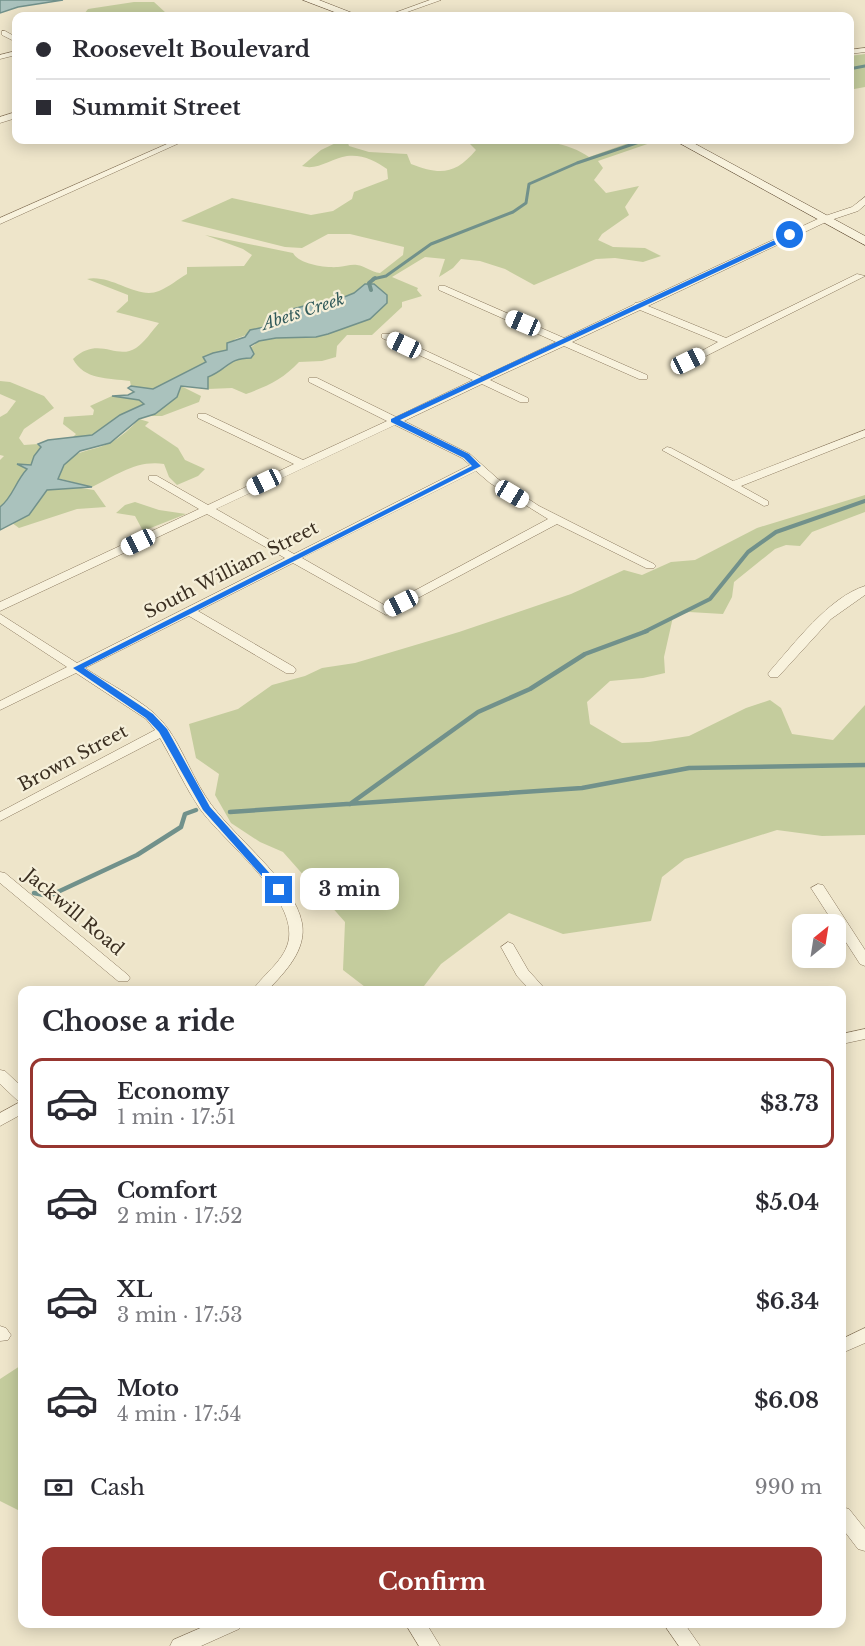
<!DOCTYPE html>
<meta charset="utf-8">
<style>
:root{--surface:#fff;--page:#f2f2f3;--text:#2b2b33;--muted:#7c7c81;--line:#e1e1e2;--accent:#973630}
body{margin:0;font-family:"Libre Baskerville",serif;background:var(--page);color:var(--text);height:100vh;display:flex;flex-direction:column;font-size:22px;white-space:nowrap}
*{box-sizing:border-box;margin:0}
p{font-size:20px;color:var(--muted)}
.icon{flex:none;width:33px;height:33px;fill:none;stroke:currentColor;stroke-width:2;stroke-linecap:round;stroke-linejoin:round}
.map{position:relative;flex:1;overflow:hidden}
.side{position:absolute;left:18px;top:986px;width:828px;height:642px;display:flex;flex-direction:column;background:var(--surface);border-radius:12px;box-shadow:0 3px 15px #0003}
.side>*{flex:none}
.banner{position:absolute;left:12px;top:12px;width:842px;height:132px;border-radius:12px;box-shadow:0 3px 15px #0003;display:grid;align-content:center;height:132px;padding:0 24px;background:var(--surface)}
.needle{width:39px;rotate:30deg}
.fabs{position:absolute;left:792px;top:914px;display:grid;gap:12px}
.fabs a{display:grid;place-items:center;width:54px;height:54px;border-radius:12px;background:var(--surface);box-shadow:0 3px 15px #0003;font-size:30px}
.end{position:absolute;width:27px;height:27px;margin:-14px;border:8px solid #1a73e8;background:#fff;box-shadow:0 0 0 3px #fff}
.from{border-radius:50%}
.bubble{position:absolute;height:42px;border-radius:12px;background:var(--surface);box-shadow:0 3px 15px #0003;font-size:20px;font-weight:800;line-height:42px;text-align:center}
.car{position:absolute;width:18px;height:36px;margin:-18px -9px;border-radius:8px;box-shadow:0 0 4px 2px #0007;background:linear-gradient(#fff 24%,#345 0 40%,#fff 0 76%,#345 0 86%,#fff 0)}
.banner b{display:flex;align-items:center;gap:21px;height:57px;font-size:22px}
.banner b+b{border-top:2px solid var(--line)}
.banner i{width:15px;height:15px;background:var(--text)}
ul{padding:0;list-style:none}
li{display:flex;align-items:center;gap:18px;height:90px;margin:0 12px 9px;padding:0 12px;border:3px solid transparent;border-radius:12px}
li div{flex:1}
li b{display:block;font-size:22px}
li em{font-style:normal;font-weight:800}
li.selected{border-color:var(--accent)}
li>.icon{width:54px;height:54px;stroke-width:1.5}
h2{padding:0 24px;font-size:27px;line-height:72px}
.pay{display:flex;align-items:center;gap:15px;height:66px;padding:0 24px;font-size:22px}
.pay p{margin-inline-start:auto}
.button{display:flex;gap:12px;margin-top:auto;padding:12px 24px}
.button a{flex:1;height:69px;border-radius:12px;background:var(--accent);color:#fff;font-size:24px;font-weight:800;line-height:69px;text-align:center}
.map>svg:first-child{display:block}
.green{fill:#c4cc9d}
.water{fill:#aac2bd;stroke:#71918b;stroke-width:1.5}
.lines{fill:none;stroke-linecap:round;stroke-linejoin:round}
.stream-far2{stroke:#71918b;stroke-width:3}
.stream-far1{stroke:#71918b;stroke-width:4}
.stream{stroke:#71918b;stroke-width:4.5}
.minor-casing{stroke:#8a785e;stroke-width:1}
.secondary-casing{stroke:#6c5941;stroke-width:1}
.minor{fill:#f8f2dd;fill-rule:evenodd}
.secondary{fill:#f8f2dd;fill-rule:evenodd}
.route{fill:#1a73e8}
.labels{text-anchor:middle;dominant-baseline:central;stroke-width:4.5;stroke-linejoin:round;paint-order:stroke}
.far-water-label{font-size:16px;font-style:italic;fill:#315a5a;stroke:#f5efd9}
.street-label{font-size:18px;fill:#3b2f21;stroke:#f5efd9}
</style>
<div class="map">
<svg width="865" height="1646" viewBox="0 0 865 1646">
<rect width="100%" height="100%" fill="#eee5ca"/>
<path class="green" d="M 134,2 L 154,2 L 166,13 L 176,16 L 88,16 L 84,14 L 88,9 Z
M 865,54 L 865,87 L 849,90 L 849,56 Z
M 342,140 L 347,140 L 349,146 L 369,152 L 407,154 L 411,164 C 440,175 455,175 476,150 L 468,142 L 427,140 C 474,140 551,130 589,157 L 637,140 L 659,140 L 598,161 L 603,168 L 594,180 L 606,193 L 639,186 L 625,207 L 629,215 L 602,234 L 598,240 L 613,247 L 645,248 L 661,256 L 643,262 L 615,258 L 596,259 L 534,285 L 505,269 L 480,261 L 461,259 L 453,268 L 439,277 L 445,259 L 425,257 L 392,277 L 418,288 L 417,290 L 422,296 L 402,302 L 402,307 L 372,335 L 347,335 L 337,346 L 336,357 L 322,361 L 299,362 C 283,379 268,386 246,394 L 232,388 L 208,389 L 208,377 L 225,368 L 259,341 L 301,325 L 298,313 L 288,318 L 293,320 C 285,323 277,323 268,325 C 257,328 247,336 235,339 L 227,350 L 213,353 L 204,357 L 206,362 L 153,389 L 131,386 L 130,381 C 108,378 84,380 73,359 C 99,335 116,361 136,348 C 144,343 152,331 159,323 L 116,312 L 128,301 L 128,295 L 87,279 C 112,274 137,300 159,291 C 169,287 178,279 187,274 L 187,267 L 244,266 L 252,255 L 243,249 L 205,235 L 293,253 C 299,264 325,268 338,267 C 344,267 351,264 357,265 C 365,266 371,272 380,273 L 403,255 L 404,247 L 350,234 L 328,234 L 302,248 L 285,247 L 181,221 L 232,198 L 311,215 L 333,211 L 352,199 L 354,192 L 388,179 L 387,169 C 376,161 362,154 347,156 C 332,158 317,171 302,166 L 321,150 Z
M 0,381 L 10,382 L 44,396 L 54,408 L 24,429 L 19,438 L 24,445 L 38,444 L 42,447 L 34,456 L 31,466 L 19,465 L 27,469 C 15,482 13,497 0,507 L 0,460 L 4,456 L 0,455 L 0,417 L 7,413 L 16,401 L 0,394 Z
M 181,386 L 201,396 L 199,402 L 162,416 L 148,416 L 156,414 Z
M 112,396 L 139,400 L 145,403 L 120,415 L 92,435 L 72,438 L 76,434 L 63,424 L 64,417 L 93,415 L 94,410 L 90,406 Z
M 139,419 L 149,422 L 145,426 L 178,448 L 185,460 L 205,469 L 198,476 L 177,485 L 169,477 L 164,464 C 135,460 116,476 92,487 L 57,478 C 73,446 83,455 110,443 C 120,438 132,427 139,419 Z
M 81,488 L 94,490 L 106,507 L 77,509 L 19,528 L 12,523 L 29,515 L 47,490 Z
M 865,495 L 865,512 L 812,532 L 800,546 L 786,545 L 775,549 L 734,582 L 732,597 L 723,614 L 689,612 L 673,617 L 664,657 L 665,673 L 643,678 L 610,681 L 587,702 L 590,724 L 622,743 L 649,742 L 689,736 L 746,708 L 770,700 L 781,708 L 792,734 L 833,740 L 865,705 L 865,835 L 822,836 L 777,830 L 685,859 L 662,877 L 651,921 L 563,934 L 509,913 L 441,964 L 424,986 L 423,990 L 369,990 L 343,970 L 345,922 L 283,852 L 260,842 L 231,823 L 215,795 L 219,774 L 196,758 L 189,724 L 238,709 L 272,685 L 305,676 L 322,668 L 355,663 L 459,632 L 571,594 L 624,570 L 642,575 L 671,562 L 695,560 L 757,528 Z
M 135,502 L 159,510 L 186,514 L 143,531 L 135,516 L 116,513 L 125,505 Z
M 20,1366 L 22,1403 L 22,1512 L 0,1501 L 0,1379 Z"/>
<path class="water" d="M 0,0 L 63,0 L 18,7 L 0,13 Z
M 365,284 L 374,284 L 387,295 L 387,303 L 370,319 L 328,334 L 316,337 L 276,338 L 259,341 L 250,346 L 254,354 L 251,358 C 228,358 228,369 208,377 L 208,389 L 181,386 L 177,397 L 155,414 L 139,419 L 110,443 L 80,451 L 64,465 L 58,479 L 92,487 L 47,490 L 29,515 L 0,530 L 0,507 C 13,497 15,482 27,469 L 17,464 L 31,465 L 34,456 L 41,447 L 38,444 L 48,440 L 92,435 L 120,415 L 144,404 L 139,400 L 112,396 L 128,395 L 134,392 L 128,388 L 131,386 L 153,389 L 206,362 L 203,357 L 213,353 L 227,350 L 227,343 L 245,337 L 250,330 L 292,321 L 287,318 L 297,313 L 293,309 L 315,303 L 337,303 L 339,299 L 354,293 Z"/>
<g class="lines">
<path class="stream-far2" d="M 849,69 L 865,66
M 373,279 L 386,276 L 431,244 L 513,212 L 526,203 L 529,184 L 577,163 L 645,140"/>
<path class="stream-far1" d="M 371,290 L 369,283 L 375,278
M 644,632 L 710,599 L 748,552 L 776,532 L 865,501"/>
<path class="stream" d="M 350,804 L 478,712 L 530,689 L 585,654 L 647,631
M 230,812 L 582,788 L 689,768 L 865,765
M 34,893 L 49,896 L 137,855 L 181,827 L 185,814 L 196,810"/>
<defs>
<path id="minor" d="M 430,0 L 441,0 L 396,16 L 386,16 Z
M 5,31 L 16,37 L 16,42 L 2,35 L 2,31 Z
M 865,48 L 865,52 L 849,54 L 849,50 Z
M 16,51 L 16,55 L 0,59 L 0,55 Z
M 16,112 L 16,118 L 0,123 L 0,117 Z
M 176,140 L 186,140 L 0,224 L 0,218 Z
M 865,197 L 865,205 L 858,211 L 828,221 L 648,306 L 726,338 L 857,274 L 865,276 L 692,363 L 684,363 L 683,361 L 718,342 L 640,310 L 572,342 L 647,375 L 647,379 L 639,379 L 564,346 L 490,380 L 528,398 L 528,402 L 520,402 L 482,384 L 404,421 L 470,454 L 498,479 L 539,506 L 654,564 L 656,566 L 654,568 L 646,568 L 557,524 L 386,615 L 293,563 L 198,611 L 294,667 L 296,670 L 294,673 L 286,673 L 189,616 L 85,668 C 107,683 134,696 154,713 C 178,734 188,770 206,797 C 230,835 294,880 302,923 C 307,950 285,972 268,990 L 253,990 C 264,973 286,960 289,938 C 294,895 224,842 200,809 C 185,787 174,762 160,738 L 0,821 L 0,812 L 155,730 L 146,719 L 76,673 L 0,710 L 0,701 L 67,667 L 0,623 L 0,614 L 77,663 L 285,558 L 207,514 L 0,611 L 0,602 L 199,509 L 149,480 L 149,476 L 157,476 L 208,505 L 294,464 L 198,418 L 198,414 L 206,414 L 303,460 L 387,421 L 309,382 L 309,378 L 317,378 L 396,417 L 473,380 L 382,338 L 382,334 L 390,334 L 482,377 L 556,342 L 439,290 L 439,286 L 445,286 L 564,338 L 633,305 L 635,303 L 640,302 L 822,217 L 852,207 ZM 395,425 L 462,458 L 470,465 L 294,554 L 216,509 ZM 476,471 L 490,483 L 548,519 L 386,606 L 302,558 Z
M 865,430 L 865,437 L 741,486 L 768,501 L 768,505 L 764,506 L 662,450 L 667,447 L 671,448 L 733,481 Z
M 865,586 L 865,595 L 831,619 L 778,677 L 770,677 L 768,674 L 770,671 C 794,644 829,597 865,586 Z
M 0,872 L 5,873 L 128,975 L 130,978 L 128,981 L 118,981 L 0,883 Z
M 818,884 L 823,885 L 865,950 L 865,966 L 860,964 L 811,888 Z
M 508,942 L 513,944 L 528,970 L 546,990 L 530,990 L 517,976 L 501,947 Z
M 865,1029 L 865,1039 L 842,1044 L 842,1034 Z
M 0,1070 L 5,1071 L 22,1087 L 22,1101 L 17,1100 L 0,1084 Z
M 22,1101 L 22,1114 L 0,1126 L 0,1113 Z
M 0,1326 L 6,1328 L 11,1335 L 8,1340 L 0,1341 Z
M 865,1328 L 865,1343 L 842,1353 L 842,1339 Z
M 842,1507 L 849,1509 L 865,1529 L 865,1551 L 858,1549 L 842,1528 Z
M 212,1623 L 242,1623 L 239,1629 L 201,1646 L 170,1646 L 173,1640 Z
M 405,1623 L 426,1623 L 440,1646 L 419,1646 Z
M 663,1623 L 684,1623 L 700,1646 L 679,1646 Z"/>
<path id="secondary" d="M 303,0 L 319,0 L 360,16 L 345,16 Z
M 674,140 L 688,140 L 865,236 L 865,245 Z"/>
</defs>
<use href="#minor" class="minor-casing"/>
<use href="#secondary" class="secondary-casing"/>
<use href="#minor" class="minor"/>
<use href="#secondary" class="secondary"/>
</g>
<path class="route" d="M 790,233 L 792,237 L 400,420 L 469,454 L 481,466 L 84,668 L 153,714 L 167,729 L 210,807 L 283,888 L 283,892 L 276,892 L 203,810 L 159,732 L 146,718 L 73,668 L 472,466 L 464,458 L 391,422 L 391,419 Z"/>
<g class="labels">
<g class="far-water-label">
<text transform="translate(303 311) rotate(-18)">Abets Creek</text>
</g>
<g class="street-label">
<text transform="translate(231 570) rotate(-27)">South William Street</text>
<text transform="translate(73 758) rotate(-28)">Brown Street</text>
<text transform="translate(74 912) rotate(40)">Jackwill Road</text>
</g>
</g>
</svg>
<div class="fabs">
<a><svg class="needle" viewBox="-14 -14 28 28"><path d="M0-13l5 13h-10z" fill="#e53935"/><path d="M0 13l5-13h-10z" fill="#7c7c81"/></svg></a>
</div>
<i class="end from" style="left:790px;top:235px"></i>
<i class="end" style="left:279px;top:890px"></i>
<div class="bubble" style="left:300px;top:868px;width:99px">3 min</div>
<i class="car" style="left:523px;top:323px;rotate:293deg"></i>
<i class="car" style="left:404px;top:345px;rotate:295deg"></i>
<i class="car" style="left:688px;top:361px;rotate:64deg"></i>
<i class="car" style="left:264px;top:482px;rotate:245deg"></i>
<i class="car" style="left:512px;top:494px;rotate:121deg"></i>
<i class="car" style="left:138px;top:542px;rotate:244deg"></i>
<i class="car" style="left:401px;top:603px;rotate:243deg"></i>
<div class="banner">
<b><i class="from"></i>Roosevelt Boulevard</b>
<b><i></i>Summit Street</b>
</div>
<section class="side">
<h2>Choose a ride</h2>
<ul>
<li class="selected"><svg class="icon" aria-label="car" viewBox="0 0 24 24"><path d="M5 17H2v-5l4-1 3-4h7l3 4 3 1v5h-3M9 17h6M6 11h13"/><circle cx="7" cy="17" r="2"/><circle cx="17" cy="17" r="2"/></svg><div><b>Economy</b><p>1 min · 17:51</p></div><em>$3.73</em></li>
<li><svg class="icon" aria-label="car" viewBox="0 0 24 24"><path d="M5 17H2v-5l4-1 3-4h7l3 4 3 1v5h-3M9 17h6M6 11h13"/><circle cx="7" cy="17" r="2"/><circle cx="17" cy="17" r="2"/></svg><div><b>Comfort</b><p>2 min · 17:52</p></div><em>$5.04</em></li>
<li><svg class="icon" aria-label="car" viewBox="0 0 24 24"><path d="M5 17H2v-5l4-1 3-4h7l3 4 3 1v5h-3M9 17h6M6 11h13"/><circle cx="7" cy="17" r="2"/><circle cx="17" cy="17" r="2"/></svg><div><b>XL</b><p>3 min · 17:53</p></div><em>$6.34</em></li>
<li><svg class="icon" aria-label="car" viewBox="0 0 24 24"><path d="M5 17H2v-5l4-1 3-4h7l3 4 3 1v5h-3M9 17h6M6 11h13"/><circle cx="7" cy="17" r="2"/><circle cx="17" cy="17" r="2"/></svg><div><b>Moto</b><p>4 min · 17:54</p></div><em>$6.08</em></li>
</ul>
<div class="pay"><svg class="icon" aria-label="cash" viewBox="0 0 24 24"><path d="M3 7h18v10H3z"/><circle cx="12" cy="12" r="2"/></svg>Cash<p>990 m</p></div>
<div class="button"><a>Confirm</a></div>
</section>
</div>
